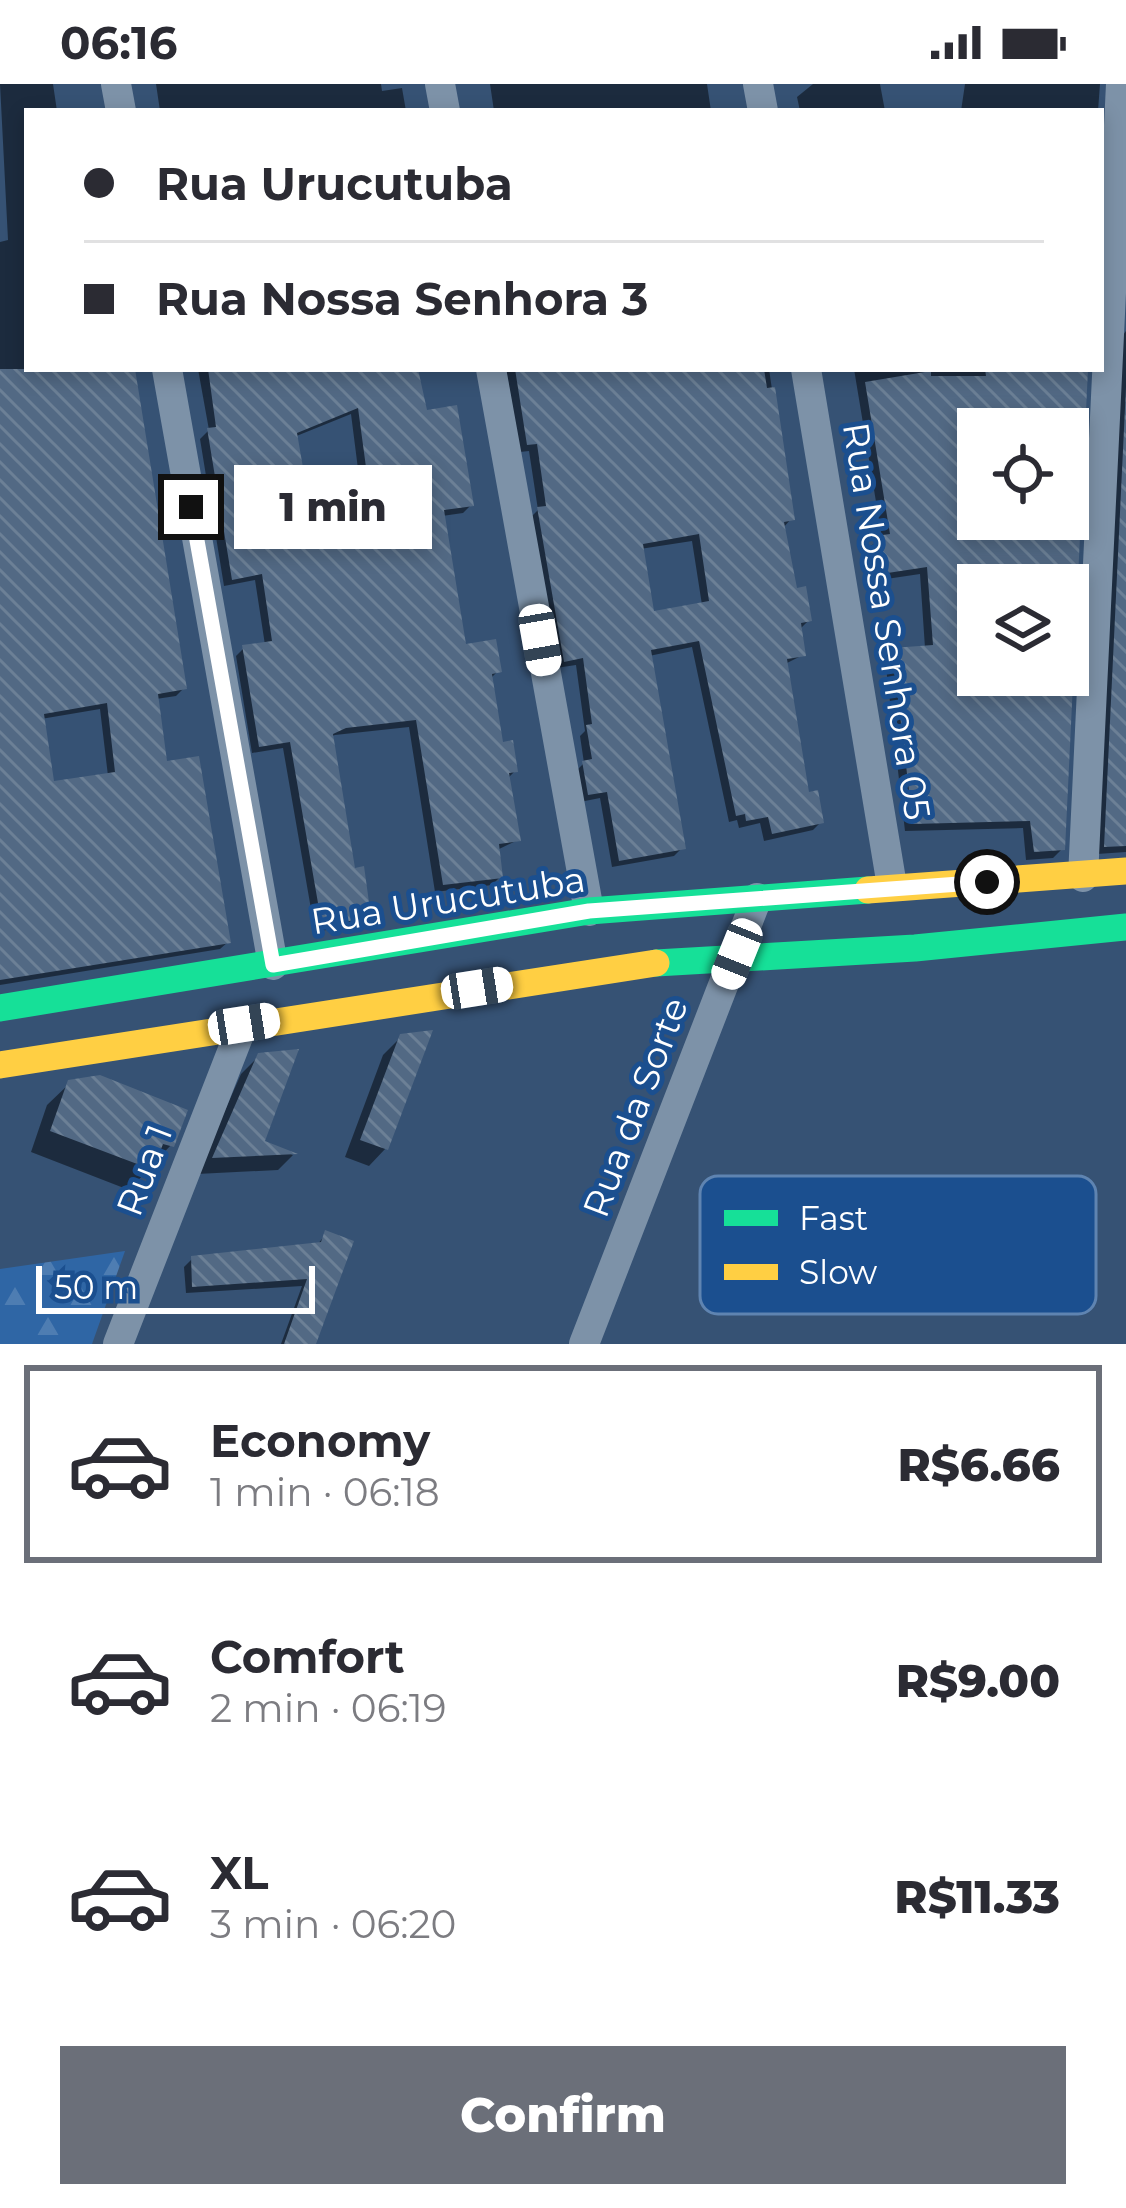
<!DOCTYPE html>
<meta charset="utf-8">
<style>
:root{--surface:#fff;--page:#f7f7f7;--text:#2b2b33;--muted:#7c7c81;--line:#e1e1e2;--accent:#6b6f79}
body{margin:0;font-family:Montserrat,sans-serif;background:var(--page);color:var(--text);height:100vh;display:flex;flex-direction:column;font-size:45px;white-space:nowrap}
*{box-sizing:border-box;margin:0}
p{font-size:39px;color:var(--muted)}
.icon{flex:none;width:66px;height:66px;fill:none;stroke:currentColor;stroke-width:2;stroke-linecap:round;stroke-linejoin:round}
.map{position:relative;height:1260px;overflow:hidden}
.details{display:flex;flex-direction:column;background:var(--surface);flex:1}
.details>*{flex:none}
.hud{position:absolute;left:24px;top:24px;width:1080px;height:264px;border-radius:0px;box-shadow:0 6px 18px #0003;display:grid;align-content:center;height:264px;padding:0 60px;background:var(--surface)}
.buttons{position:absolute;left:957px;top:324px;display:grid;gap:24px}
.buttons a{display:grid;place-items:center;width:132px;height:132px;border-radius:0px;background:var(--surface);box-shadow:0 6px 18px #0003;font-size:60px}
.scale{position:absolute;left:36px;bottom:30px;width:279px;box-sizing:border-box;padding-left:12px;border:6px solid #fff;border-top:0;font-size:33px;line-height:42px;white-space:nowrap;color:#fff;-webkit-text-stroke:9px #1b4f8f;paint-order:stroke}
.end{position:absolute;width:54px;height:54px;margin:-27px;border:15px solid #fff;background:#111;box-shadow:0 0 0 6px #111}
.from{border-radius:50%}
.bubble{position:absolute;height:84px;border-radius:0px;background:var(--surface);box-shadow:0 6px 18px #0003;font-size:39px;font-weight:800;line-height:84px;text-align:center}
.car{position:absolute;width:36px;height:72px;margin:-36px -18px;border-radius:15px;box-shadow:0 0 9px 3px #0007;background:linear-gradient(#fff 24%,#345 0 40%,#fff 0 76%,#345 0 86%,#fff 0)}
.hud b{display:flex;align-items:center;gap:42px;height:114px;font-size:45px}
.hud b+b{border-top:3px solid var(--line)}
.hud i{width:30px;height:30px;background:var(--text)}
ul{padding:21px 0 0;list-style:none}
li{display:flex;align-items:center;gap:36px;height:198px;margin:0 24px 18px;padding:0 36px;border:6px solid transparent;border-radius:0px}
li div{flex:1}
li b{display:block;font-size:45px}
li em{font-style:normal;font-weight:800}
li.selected{border-color:var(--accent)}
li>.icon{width:108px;height:108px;stroke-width:1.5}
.button{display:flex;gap:24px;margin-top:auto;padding:24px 60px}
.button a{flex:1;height:138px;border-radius:0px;background:var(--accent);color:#fff;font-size:48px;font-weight:800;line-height:138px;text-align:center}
.status{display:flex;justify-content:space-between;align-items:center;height:84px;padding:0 60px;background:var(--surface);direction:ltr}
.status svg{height:33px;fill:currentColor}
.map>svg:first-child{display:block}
.forest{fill:url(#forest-firs)}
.shadow{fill:#0007;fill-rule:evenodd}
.building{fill:url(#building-back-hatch);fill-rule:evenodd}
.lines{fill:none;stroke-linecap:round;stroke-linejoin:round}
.street{stroke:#7d92a8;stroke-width:30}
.fast{stroke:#16e098;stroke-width:27}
.slow{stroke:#ffcf43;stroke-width:27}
.route{stroke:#fff;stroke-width:15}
.labels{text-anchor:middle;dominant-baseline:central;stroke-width:10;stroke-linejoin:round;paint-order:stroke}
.street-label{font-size:36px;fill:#fff;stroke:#1b4f8f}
.key{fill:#1b4f8f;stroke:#5f84b1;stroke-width:3}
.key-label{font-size:33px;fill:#fff}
</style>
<div class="status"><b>06:16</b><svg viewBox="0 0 49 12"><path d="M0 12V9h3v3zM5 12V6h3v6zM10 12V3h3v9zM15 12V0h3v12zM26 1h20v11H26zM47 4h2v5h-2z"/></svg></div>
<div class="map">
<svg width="1126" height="1260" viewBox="0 0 1126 1260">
<defs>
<pattern id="forest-firs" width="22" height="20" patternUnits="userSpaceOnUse" patternTransform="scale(3)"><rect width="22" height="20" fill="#2f66a5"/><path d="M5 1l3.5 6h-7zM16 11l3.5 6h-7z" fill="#4e7db2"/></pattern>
<pattern id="building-back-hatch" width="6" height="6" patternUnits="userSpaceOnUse" patternTransform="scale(3)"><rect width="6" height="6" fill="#526984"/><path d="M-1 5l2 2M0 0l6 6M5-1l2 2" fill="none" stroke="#6c8096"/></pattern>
</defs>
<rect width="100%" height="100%" fill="#365274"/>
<path class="forest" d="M 125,1167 L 92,1260 L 0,1260 L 0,1185 Z"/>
<path class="shadow" d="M 0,0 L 53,0 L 57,27 L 27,27 L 27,285 L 131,285 L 184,604 L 176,612 L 156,615 L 165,681 L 228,858 L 220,865 L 0,901 L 0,158 L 8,156 ZM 100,625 L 108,692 L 52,700 L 41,635 Z
M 156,0 L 381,0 L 382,7 L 402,4 L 406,27 L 160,27 Z
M 490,0 L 707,0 L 711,27 L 494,27 Z
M 813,0 L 880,0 L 885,27 L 800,27 L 797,13 Z
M 965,0 L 1100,0 L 1098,27 L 961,27 Z
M 1126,247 L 1126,768 L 1097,770 L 1122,252 Z
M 198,285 L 417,285 L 424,329 L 471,421 L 463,429 L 442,432 L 463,563 L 498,587 L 490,595 L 500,661 L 515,687 L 507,695 L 518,756 L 497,766 L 500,793 L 492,801 L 435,808 L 409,643 L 335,651 L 330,653 L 352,787 L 368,832 L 360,840 L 315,848 L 283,664 L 252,669 L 236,572 L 244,564 L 265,561 L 255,496 L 224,502 L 200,355 L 209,346 ZM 351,330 L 365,440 L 312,451 L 294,353 Z
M 506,285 L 769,285 L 791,435 L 783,444 L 795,507 L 809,536 L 799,546 L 803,571 L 785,580 L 806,711 L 821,738 L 813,746 L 764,757 L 760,739 L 739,744 L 737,736 L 729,738 L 692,563 L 649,572 L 682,764 L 674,772 L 612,783 L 600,714 L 580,718 L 575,688 L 584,679 L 580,652 L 585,647 L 576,581 L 556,584 L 530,434 L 538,426 L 529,367 L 520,368 ZM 692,457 L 702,521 L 652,530 L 640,465 Z
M 854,285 L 1085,285 L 1062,765 L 1053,774 L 1026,776 L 1023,744 L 905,747 L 885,575 L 894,567 L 925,564 L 920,490 L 873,497 L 868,464 L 882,454 ZM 978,345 L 1068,345 L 1068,435 L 978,435 ZM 978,501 L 1068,501 L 1068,591 L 978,591 Z
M 401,953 L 386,1064 L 369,1082 L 345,1073 L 383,971 Z
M 259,972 L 262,1058 L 293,1071 L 278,1086 L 197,1090 L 241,990 Z
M 70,999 L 171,1061 L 129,1106 L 31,1068 L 47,1021 Z
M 326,1150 L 313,1260 L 281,1260 L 302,1202 L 186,1209 L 184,1183 L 192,1175 L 317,1161 Z"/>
<path class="building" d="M 0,285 L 135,285 L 187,605 L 158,610 L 167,677 L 199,672 L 231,859 L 0,896 ZM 107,619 L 115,688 L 54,697 L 44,630 Z
M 208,285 L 418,285 L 427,326 L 457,321 L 474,422 L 444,426 L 466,560 L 496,555 L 502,588 L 492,590 L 503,658 L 513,656 L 518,688 L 509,689 L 521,757 L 499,760 L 503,794 L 443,801 L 416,636 L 346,644 L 333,650 L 355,784 L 364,782 L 371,833 L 322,842 L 290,658 L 259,663 L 242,561 L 272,557 L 262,490 L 232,496 L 207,344 L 216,343 ZM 358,324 L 373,435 L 314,447 L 297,349 Z
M 515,285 L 764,285 L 767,304 L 775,303 L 795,436 L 784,438 L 797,504 L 806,502 L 812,537 L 801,539 L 806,572 L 787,575 L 809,708 L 818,706 L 824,739 L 772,750 L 768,733 L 746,737 L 745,730 L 736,732 L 699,557 L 651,566 L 686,765 L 619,777 L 607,708 L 588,711 L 582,677 L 592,675 L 586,641 L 592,640 L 583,574 L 564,578 L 537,423 L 546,422 L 537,360 L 527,361 ZM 699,450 L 709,517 L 654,527 L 643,460 Z
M 985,285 L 1088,285 L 1065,766 L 1034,768 L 1030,737 L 913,740 L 892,564 L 933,561 L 927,483 L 881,490 L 875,452 L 890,450 L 865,298 L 931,287 L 931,292 L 986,292 ZM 964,345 L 1068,345 L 1068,435 L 978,435 L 978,416 L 964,415 ZM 978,501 L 1068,501 L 1068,591 L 978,591 Z
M 1126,303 L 1126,762 L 1104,763 Z
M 433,946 L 388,1066 L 360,1056 L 400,950 Z
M 299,965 L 265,1057 L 298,1070 L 212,1074 L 258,969 Z
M 100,991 L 188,1026 L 174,1063 L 163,1060 L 153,1086 L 50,1047 L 68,996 Z
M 325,1146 L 354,1157 L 316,1260 L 284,1260 L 307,1195 L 192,1203 L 191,1172 L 321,1158 Z"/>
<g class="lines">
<path class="street" d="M 116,0 L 121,27
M 440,0 L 445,27
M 758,0 L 763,27
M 167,285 L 273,881
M 491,285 L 589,827
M 806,285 L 892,802
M 1083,793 L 1121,0
M 118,1260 L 243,940
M 584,1260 L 757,814"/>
<path class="fast" d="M 656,879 L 915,864 L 1126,843
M 0,924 L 589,827 L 868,806"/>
<path class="slow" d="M 868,806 L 1126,787
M 0,981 L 656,879"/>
</g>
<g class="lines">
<path class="route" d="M 191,423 L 273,881 L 589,827 L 987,798"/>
</g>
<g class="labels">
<g class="street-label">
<text transform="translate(887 537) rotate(81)">Rua Nossa Senhora 05</text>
<text transform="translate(448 816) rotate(-9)">Rua Urucutuba</text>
<text transform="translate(635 1023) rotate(-69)">Rua da Sorte</text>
<text transform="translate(144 1086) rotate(-69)">Rua 1</text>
</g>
</g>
<rect x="700" y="1092" width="396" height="138" rx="18" class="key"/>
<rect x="724" y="1126" width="54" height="16" fill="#16e098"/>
<rect x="724" y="1180" width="54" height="16" fill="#ffcf43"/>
<g class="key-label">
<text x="799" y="1146">Fast</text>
<text x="799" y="1200">Slow</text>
</g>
</svg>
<div class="buttons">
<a><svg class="icon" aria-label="locate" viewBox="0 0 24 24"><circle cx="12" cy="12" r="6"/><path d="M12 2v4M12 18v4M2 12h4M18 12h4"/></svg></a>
<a><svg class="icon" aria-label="layers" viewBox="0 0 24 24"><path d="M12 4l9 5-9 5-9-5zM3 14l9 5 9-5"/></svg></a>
</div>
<div class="scale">50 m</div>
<i class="end from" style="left:987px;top:798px"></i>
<i class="end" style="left:191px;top:423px"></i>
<div class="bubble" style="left:234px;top:381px;width:198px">1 min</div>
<i class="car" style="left:540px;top:556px;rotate:170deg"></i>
<i class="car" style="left:737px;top:870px;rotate:202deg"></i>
<i class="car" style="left:477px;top:904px;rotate:81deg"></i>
<i class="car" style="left:244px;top:940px;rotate:81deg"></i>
<div class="hud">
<b><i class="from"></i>Rua Urucutuba</b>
<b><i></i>Rua Nossa Senhora 3</b>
</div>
</div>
<section class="details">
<ul>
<li class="selected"><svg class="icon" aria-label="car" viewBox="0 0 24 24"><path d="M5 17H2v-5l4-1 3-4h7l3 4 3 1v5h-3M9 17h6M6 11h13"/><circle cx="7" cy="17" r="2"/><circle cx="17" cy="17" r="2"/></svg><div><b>Economy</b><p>1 min · 06:18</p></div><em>R$6.66</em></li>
<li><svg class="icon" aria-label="car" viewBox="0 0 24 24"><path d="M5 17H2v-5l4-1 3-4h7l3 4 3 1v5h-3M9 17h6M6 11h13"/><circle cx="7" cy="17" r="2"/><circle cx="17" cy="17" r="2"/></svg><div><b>Comfort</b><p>2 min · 06:19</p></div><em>R$9.00</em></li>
<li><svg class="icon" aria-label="car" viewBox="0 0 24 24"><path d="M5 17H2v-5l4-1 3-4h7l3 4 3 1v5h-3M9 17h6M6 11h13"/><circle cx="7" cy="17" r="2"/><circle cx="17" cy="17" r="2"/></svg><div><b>XL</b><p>3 min · 06:20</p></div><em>R$11.33</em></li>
</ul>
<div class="button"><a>Confirm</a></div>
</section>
